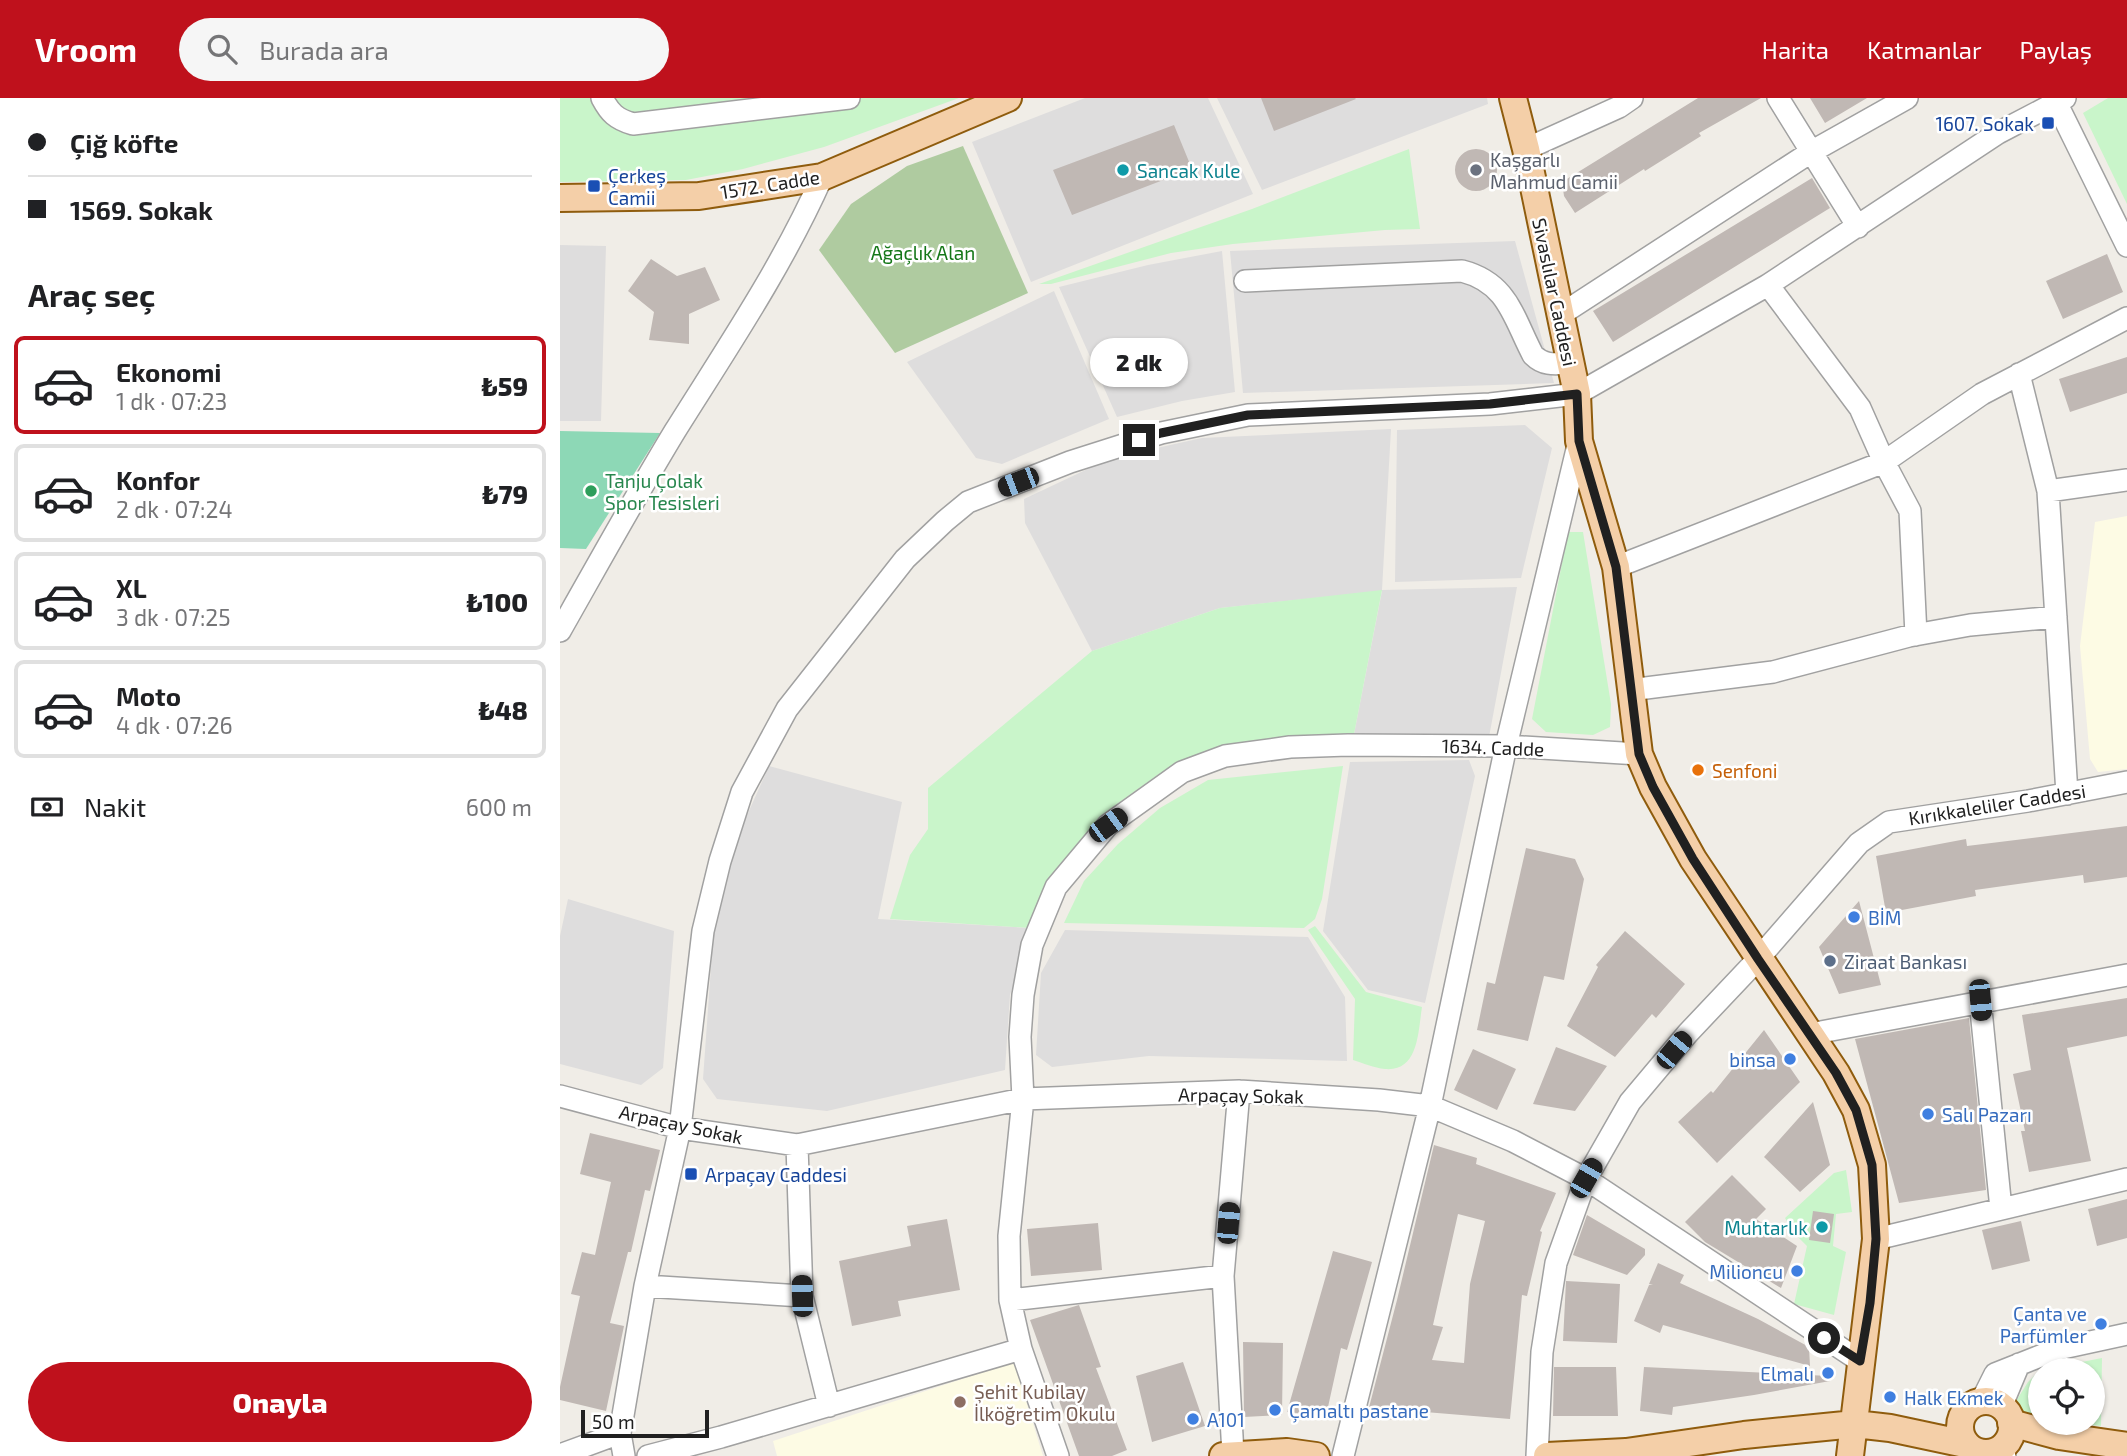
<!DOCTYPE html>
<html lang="tr">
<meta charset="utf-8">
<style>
:root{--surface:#fff;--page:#f6f6f6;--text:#202124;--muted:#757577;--line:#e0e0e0;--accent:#bf111c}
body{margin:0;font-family:"Exo 2",sans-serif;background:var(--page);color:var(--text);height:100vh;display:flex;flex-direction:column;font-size:26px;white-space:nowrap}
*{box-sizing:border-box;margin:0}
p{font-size:23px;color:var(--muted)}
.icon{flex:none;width:38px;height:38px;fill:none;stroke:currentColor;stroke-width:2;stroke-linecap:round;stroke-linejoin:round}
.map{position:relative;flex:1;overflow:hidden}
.panel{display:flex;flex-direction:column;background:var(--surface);width:560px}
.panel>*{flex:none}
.top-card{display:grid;align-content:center;height:154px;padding:0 28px;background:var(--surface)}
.fabs{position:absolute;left:1468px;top:1260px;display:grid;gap:14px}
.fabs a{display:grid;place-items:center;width:77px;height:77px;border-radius:50%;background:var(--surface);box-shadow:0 2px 5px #0004;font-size:35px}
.scale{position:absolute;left:21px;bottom:18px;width:128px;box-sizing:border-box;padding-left:7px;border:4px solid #202020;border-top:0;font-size:19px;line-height:24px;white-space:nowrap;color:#202020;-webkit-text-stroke:5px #fff;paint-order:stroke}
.end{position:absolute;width:32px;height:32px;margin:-16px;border:9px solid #202020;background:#fff;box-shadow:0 0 0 4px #fff}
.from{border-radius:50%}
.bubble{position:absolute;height:49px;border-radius:24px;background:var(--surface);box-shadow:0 2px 5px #0004;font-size:23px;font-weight:800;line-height:49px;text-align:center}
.car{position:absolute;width:21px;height:42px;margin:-21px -10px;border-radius:9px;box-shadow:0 0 5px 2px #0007;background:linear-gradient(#222 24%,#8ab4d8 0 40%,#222 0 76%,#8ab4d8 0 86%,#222 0)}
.top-card b{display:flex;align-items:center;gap:24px;height:66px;font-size:26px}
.top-card b+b{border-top:2px solid var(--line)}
.top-card i{width:18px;height:18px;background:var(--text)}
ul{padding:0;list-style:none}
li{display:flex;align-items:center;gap:21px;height:98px;margin:0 14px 10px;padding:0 14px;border:4px solid var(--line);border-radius:10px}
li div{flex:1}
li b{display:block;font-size:26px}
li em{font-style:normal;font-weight:800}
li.on{border-color:var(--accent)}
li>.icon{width:63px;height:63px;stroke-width:1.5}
h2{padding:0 28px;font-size:32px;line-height:84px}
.pay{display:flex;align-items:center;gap:18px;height:77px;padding:0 28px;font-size:26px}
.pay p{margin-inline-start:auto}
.primary-button{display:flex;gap:14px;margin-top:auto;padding:14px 28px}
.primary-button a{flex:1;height:80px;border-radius:42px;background:var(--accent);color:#fff;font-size:28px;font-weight:800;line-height:80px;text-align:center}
header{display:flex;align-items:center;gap:42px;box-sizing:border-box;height:98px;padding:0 35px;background:var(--accent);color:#fff}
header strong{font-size:33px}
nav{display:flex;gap:38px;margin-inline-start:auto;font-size:24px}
.search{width:490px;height:63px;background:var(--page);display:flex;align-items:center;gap:18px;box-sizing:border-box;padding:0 24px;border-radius:38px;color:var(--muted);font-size:26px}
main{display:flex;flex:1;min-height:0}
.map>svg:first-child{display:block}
.residential{fill:#dedddd}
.education{fill:#fdfbe4}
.forest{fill:#afcba0}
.park{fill:#c9f5ca}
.pitch{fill:#8dd8b6}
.building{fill:#c0b8b4;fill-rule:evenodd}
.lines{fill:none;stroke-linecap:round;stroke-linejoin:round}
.minor-casing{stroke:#a1a1a1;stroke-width:24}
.major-casing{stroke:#8f5c0d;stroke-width:30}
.minor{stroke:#fff;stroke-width:21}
.major{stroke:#f4cfa8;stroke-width:26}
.route{stroke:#202020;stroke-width:9}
.transit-dot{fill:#1a4fb4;stroke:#fff;stroke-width:2.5}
.culture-dot{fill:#0f9aa8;stroke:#fff;stroke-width:2.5}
.worship-dot{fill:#6b7280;stroke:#fff;stroke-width:2.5}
.leisure-dot{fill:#2e9e5b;stroke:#fff;stroke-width:2.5}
.food-dot{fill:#e8710a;stroke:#fff;stroke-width:2.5}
.shop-dot{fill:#3f7fe0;stroke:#fff;stroke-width:2.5}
.service-dot{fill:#5c6f8a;stroke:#fff;stroke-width:2.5}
.education-dot{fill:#8d6e63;stroke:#fff;stroke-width:2.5}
.labels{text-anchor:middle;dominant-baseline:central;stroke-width:5;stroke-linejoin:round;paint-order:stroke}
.transit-label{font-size:19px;fill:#164399;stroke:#fff;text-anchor:start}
.worship-label{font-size:19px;fill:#5b616d;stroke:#fff;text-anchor:start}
.culture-label{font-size:19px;fill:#0d838f;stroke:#fff;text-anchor:start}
.street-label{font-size:19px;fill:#202020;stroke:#fff}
.park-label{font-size:19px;fill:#157718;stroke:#fff}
.leisure-label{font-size:19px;fill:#27864d;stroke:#fff;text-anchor:start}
.food-label{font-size:19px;fill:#c56008;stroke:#fff;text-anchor:start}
.shop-label{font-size:19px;fill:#366cbe;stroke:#fff;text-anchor:start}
.service-label{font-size:19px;fill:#4e5e75;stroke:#fff;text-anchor:start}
.education-label{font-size:19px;fill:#785e54;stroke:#fff;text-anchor:start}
</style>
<header>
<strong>Vroom</strong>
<div class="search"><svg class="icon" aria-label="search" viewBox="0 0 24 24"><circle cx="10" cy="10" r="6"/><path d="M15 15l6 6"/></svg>Burada ara</div>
<nav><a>Harita</a><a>Katmanlar</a><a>Paylaş</a></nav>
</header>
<main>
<section class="panel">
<div class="top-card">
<b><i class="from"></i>Çiğ köfte</b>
<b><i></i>1569. Sokak</b>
</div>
<h2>Araç seç</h2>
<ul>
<li class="on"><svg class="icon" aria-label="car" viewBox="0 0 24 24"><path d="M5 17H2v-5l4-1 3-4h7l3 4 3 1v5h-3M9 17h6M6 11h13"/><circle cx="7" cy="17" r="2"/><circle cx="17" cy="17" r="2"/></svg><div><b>Ekonomi</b><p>1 dk · 07:23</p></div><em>₺59</em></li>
<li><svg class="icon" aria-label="car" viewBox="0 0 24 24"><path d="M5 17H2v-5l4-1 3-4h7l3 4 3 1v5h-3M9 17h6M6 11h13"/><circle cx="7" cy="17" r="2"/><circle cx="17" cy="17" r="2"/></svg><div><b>Konfor</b><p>2 dk · 07:24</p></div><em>₺79</em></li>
<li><svg class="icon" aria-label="car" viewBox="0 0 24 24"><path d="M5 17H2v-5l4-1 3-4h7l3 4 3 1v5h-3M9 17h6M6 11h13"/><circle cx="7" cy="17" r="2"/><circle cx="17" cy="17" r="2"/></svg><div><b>XL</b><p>3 dk · 07:25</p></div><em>₺100</em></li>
<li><svg class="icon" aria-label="car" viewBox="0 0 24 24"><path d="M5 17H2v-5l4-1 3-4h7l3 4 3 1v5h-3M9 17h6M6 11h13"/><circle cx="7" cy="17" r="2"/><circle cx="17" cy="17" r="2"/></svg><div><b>Moto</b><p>4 dk · 07:26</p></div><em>₺48</em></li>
</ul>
<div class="pay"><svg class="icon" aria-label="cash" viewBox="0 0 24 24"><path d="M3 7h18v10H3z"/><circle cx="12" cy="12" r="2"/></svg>Nakit<p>600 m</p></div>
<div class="primary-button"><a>Onayla</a></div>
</section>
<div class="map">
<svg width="1567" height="1358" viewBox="0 0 1567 1358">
<rect width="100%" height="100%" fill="#f0ede7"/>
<path class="residential" d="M 525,0 L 648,0 L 693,96 L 471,184 L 412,44 Z
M 657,0 L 927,0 L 928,6 L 702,92 Z
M 955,143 L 994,285 L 683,295 L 670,153 Z
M 0,147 L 46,148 L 41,323 L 0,323 Z
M 662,153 L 675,294 L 622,303 L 557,319 L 499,189 L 588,167 Z
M 494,193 L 549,321 L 442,366 L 416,360 L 347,264 Z
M 965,327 L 992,350 L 961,480 L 835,484 L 837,332 Z
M 831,331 L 822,492 L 957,489 L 929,639 L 794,636 L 822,493 L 660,510 L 532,553 L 465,425 L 464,401 L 551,360 L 642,340 Z
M 909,662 L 915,678 L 865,905 L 808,892 L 763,833 L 790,664 Z
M 209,668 L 342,704 L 318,821 L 470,830 L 450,897 L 445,972 L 267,1013 L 157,1001 L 143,981 L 154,827 L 180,733 Z
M 8,801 L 114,833 L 103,970 L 81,987 L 0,966 L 0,838 Z
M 505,832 L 748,839 L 785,899 L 787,963 L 589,958 L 492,969 L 476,957 L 481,875 Z"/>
<path class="education" d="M 1567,418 L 1567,671 L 1538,674 L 1530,661 L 1520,548 L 1535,424 Z
M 454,1264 L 483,1358 L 217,1358 L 213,1343 Z"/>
<path class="forest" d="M 403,48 L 468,195 L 335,255 L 259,152 L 291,106 L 347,68 Z"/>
<path class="park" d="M 0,0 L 399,0 L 264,49 L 183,71 L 126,82 L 0,84 Z
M 1548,0 L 1567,0 L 1567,106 L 1523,15 Z
M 849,51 L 860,131 L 825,132 L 673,146 L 611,155 L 491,186 L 479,186 L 692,111 Z
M 1008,434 L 1023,434 L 1051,606 L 1050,629 L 1033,637 L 986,634 L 972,621 Z
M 822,492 L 794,636 L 719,639 L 647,657 L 599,676 L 543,716 L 504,762 L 481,801 L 470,830 L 330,821 L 350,757 L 368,731 L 368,690 L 532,553 L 660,510 Z
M 783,668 L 762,801 L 755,821 L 744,830 L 504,825 L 524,783 L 558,746 L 600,710 L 648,682 Z
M 755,828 L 806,894 L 862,909 C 858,933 859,974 825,971 C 814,970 803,965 793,962 L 795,901 L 748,832 Z
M 1286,1072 L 1292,1114 L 1276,1116 L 1273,1148 L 1286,1154 L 1274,1217 L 1234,1206 L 1247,1148 L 1235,1136 L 1225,1120 L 1274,1075 Z
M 1542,1260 L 1541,1328 L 1513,1325 L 1533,1325 L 1533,1272 L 1481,1272 Z
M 1480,1272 L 1480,1322 L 1469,1321 L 1456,1303 L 1468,1284 Z"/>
<path class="pitch" d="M 0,333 L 100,335 L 26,451 L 0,450 Z"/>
<path class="building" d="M 701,0 L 795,0 L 796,1 L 714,33 Z
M 1138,0 L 1201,0 L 1139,35 L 1141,38 L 1085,73 L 1084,71 L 1015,115 L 1004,98 L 1002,84 Z
M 1250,0 L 1307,0 L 1265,25 Z
M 614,27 L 632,71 L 512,117 L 493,72 Z
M895 72a21 21 0 1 1 42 0a21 21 0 1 1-42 0Z
M 1252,80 L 1270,110 L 1053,244 L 1033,213 Z
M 1547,156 L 1563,194 L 1503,221 L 1486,183 Z
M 91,161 L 117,178 L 145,169 L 160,202 L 129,216 L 129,246 L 89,242 L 94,214 L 68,193 Z
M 1567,259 L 1567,295 L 1510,314 L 1499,281 Z
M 1567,728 L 1567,779 L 1524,785 L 1523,777 L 1415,792 L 1416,798 L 1326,815 L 1316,758 L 1406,741 L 1407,748 Z
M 966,750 L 1015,761 L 1024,781 L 1004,882 L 984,878 L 968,943 L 917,932 L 927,884 L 935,886 Z
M 1299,803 L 1321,887 L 1279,896 L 1259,849 Z
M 1065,833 L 1125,886 L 1096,920 L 1092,916 L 1055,959 L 1007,928 L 1038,869 L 1036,867 Z
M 1567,900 L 1567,938 L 1507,950 L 1531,1063 L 1469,1074 L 1461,1033 L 1465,1033 L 1453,976 L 1471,972 L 1462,917 Z
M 1409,920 L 1426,1092 L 1339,1105 L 1295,941 Z
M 1204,932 L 1240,984 L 1157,1065 L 1118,1024 L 1151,993 L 1153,995 Z
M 996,949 L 1047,968 L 1015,1013 L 973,1006 Z
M 913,951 L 956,971 L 937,1012 L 894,992 Z
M 1253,1004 L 1270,1067 L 1240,1094 L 1204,1059 Z
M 30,1035 L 100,1052 L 90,1093 L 85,1092 L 71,1154 L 68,1154 L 50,1225 L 64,1228 L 46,1313 L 0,1302 L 0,1289 L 20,1198 L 11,1196 L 22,1154 L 35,1157 L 51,1084 L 20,1076 Z
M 874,1047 L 917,1060 L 916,1066 L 996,1095 L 980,1133 L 982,1134 L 967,1198 L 962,1197 L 950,1321 L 865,1314 L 865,1322 L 806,1321 L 837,1202 ZM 898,1116 L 925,1123 L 910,1186 L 904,1265 L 872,1262 L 883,1229 L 873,1227 Z
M 1172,1077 L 1206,1111 L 1196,1121 L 1237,1148 L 1221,1190 L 1145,1144 L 1125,1124 Z
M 1567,1101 L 1567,1140 L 1537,1148 L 1528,1111 Z
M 1253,1113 L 1274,1116 L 1270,1145 L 1249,1142 Z
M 1027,1117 L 1085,1151 L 1085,1157 L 1067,1177 L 1013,1157 Z
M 387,1121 L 400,1192 L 338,1203 L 341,1218 L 292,1228 L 279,1163 L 351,1148 L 347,1128 Z
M 1461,1123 L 1470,1163 L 1432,1172 L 1422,1132 Z
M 538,1125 L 542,1172 L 471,1178 L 467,1131 Z
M 773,1153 L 812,1164 L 787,1252 L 781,1250 L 766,1318 L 727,1314 Z
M 1098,1165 L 1124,1177 L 1120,1185 L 1198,1221 L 1249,1249 L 1250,1268 L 1103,1227 L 1100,1235 L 1074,1223 L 1089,1187 L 1093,1187 L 1089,1186 Z
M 1006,1183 L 1060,1186 L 1057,1245 L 1003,1243 Z
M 519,1207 L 541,1269 L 536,1270 L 567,1352 L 552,1358 L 519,1358 L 470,1222 Z
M 683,1244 L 723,1245 L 722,1317 L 684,1319 Z
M 623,1264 L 645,1328 L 592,1344 L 576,1278 Z
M 994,1269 L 1056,1269 L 1058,1318 L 993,1318 Z
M 1084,1269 L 1269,1278 L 1270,1283 L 1194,1297 L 1113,1309 L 1112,1317 L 1080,1313 Z"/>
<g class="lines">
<defs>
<path id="minor" d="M 42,0 C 50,15 56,21 73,26 L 289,0
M 1218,0 L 1298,129
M 1496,4 L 1567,148
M 966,51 L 1059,9 L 1072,0
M 685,183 L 902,173 C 948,185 953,219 973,257 C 984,268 995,266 1010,265
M 1208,187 L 1300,310 L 1324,364 L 1350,413 L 1356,537
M 1000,217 L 1251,54 L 1347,0
M 1459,276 L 1488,393 L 1507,696
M 1488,393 L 1567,382
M 1056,469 L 1324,364 L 1422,296 L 1567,220
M 0,533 C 38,466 75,399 115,333 C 167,250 222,169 262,79
M 1070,592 L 1213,574 L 1349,538 L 1410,527 L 1496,519
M 1420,902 L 1441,1111
M 1250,936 L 1567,877
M 0,998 L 120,1030 L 237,1047 L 463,1001 L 679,993 L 819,1002 L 870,1008 L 953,1043 L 1026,1081 L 1300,1263
M 237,1047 L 242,1198 L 269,1308
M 1316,1141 L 1567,1081
M 85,1188 L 242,1198
M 450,1202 L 663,1178
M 1421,1304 L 1435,1276 L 1498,1251 L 1567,1236
M 1441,1309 L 1459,1266
M 1411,1350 L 1422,1358
M 1439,1351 L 1445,1358
M 673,1356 L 663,1178 L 679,993
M 0,1357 L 60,1335
M 64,1358 L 60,1335 L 85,1188 L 120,1030 L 143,833 L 160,763 L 182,694 L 227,611 L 345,461 L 385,423 L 408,404 L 510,364 L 601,335 L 688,317 L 930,306 L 1017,296 L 1208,187 L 1438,35 L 1505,0
M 88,1358 L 161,1339 L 461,1251
M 498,1358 L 461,1251 L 450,1202 L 449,1138 L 463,1001 L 460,939 L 463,897 L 472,847 L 496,789 L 548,727 L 622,674 L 665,658 L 730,649 L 788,647 L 946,648 L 1079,656
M 783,1358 L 870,1008 L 946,648 L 1019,343
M 977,1358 L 982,1254 L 996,1165 L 1026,1081 L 1070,1004 L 1128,935 L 1198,861 L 1299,745 L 1329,724 L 1468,703 L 1567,684"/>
<path id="major" d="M 953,0 L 966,51 L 1017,296 L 1019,343 L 1056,469 L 1079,656 L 1093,689 L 1133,761 L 1276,975 L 1296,1012 L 1312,1067 L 1316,1141 L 1290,1358
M 0,100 L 139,98 L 262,79 L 448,0
M1400 1329a26 26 0 1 1 52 0a26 26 0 1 1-52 0Z
M 1451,1325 L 1499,1338 L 1567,1348
M 663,1358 L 727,1354 L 756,1358
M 987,1358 L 1066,1354 L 1184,1337 L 1295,1326 L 1330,1330 L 1405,1346"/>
</defs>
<use href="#minor" class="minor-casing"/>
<use href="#major" class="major-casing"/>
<use href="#minor" class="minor"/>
<use href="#major" class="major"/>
</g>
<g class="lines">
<path class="route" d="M 579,342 L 601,335 L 688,317 L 930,306 L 1017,296 L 1019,343 L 1056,469 L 1079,656 L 1093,689 L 1133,761 L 1198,861 L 1276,975 L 1296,1012 L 1312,1067 L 1316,1141 L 1310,1205 L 1300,1263 L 1264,1240"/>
</g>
<g class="transit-dot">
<rect x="1481" y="18" width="14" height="14" rx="3.5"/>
<rect x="27" y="81" width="14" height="14" rx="3.5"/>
<rect x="124" y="1069" width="14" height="14" rx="3.5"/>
</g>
<g class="culture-dot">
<circle cx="563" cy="72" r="7"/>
<circle cx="1262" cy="1129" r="7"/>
</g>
<circle class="worship-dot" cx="916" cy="72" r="7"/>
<circle class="leisure-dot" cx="31" cy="393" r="7"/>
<circle class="food-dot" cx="1138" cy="672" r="7"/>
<g class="shop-dot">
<circle cx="1294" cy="819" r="7"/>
<circle cx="1230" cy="961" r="7"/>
<circle cx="1368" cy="1016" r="7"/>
<circle cx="1237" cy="1173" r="7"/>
<circle cx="1541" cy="1226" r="7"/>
<circle cx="1268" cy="1275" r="7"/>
<circle cx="1330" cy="1299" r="7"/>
<circle cx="715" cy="1312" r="7"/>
<circle cx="633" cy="1321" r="7"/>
</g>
<circle class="service-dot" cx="1270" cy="863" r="7"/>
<circle class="education-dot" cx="400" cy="1304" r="7"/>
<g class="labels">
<g class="transit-label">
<text x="1474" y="25" text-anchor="end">1607. Sokak</text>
<text x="48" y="77">Çerkeş<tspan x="48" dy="22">Camii</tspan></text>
<text x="145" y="1076">Arpaçay Caddesi</text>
</g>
<g class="worship-label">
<text x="930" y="61">Kaşgarlı<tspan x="930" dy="22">Mahmud Camii</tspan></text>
</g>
<g class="culture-label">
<text x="577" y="72">Sancak Kule</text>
<text x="1248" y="1129" text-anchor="end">Muhtarlık</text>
</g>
<g class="street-label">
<text transform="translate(210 86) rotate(-9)">1572. Cadde</text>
<text transform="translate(995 194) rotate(78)">Sivaslılar Caddesi</text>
<text transform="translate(933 649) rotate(2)">1634. Cadde</text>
<text transform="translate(1437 706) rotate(-9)">Kırıkkaleliler Caddesi</text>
<text transform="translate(681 997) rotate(1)">Arpaçay Sokak</text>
<text transform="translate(121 1026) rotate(12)">Arpaçay Sokak</text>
</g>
<g class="park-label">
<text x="363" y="154">Ağaçlık Alan</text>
</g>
<g class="leisure-label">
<text x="45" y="382">Tanju Çolak<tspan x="45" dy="22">Spor Tesisleri</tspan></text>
</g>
<g class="food-label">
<text x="1152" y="672">Senfoni</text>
</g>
<g class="shop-label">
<text x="1308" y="819">BİM</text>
<text x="1216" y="961" text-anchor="end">binsa</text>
<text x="1382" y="1016">Salı Pazarı</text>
<text x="1223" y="1173" text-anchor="end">Milioncu</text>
<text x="1527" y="1215" text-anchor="end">Çanta ve<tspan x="1527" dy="22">Parfümler</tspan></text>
<text x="1254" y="1275" text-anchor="end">Elmalı</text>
<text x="1344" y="1299">Halk Ekmek</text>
<text x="729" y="1312">Çamaltı pastane</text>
<text x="647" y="1321">A101</text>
</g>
<g class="service-label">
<text x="1284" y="863">Ziraat Bankası</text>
</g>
<g class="education-label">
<text x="414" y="1293">Şehit Kubilay<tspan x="414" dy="22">İlköğretim Okulu</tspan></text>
</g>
</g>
</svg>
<div class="fabs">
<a><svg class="icon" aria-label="locate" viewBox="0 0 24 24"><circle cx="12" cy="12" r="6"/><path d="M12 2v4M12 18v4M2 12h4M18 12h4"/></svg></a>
</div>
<div class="scale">50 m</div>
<i class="end from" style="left:1264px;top:1240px"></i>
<i class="end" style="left:579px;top:342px"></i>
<div class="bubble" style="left:530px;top:240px;width:98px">2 dk</div>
<i class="car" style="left:458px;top:384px;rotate:249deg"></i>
<i class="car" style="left:548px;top:727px;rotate:54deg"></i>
<i class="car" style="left:1420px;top:902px;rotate:175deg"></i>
<i class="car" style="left:1114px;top:952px;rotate:40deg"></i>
<i class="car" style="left:1026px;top:1080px;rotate:30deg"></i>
<i class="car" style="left:668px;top:1125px;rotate:5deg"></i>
<i class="car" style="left:242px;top:1198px;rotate:358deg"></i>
</div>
</main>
